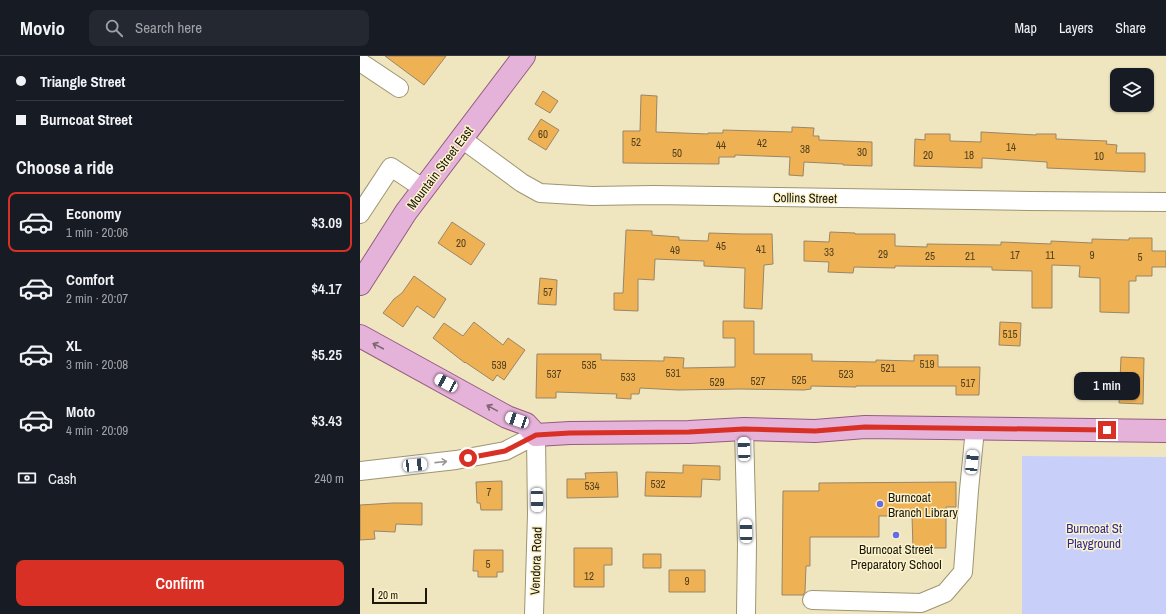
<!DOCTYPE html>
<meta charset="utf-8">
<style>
:root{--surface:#171b24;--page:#242831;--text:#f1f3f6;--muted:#9ea1a6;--line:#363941;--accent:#d93025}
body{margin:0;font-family:"Archivo Narrow",sans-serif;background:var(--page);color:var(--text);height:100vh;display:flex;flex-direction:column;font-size:15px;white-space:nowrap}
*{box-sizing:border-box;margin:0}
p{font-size:13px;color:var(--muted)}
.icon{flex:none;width:22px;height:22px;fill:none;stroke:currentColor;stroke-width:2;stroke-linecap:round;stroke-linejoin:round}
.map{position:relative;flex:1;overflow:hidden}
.side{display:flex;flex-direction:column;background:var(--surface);width:360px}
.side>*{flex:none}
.guide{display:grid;align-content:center;height:88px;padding:0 16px;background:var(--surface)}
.fabs{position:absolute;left:750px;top:12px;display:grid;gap:8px}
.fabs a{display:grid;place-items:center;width:44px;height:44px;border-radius:8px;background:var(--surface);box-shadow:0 1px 3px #0004;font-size:20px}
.scale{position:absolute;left:12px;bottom:10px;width:55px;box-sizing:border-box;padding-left:4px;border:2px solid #1b180a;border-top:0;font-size:11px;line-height:14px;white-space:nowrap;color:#1b180a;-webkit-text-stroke:3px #fcf3cc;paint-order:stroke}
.end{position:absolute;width:18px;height:18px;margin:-9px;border:5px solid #d93025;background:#fff;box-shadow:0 0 0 2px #fff}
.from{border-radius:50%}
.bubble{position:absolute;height:28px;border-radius:8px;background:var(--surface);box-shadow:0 1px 3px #0004;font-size:13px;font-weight:600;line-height:28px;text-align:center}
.car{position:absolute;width:12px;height:24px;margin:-12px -6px;border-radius:5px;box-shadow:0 0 3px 1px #0007;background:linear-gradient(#fff 24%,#345 0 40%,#fff 0 76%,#345 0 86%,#fff 0)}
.guide b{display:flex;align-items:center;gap:14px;height:38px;font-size:15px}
.guide b+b{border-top:1px solid var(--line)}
.guide i{width:10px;height:10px;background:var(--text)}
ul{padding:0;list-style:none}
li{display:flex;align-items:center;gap:12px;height:60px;margin:0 8px 6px;padding:0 8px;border:2px solid transparent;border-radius:8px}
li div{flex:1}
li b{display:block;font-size:15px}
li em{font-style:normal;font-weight:600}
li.active{border-color:var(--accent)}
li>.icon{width:36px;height:36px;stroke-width:1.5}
h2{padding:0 16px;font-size:18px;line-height:48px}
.pay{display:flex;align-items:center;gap:10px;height:44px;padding:0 16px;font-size:15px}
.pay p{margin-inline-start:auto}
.cta{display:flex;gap:8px;margin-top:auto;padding:8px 16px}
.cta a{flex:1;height:46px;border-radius:8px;background:var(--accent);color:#fff;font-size:16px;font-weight:600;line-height:46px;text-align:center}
header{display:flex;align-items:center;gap:24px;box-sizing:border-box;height:56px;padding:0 20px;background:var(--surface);border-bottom:1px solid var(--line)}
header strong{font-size:19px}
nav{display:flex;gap:22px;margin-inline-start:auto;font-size:14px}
.search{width:280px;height:36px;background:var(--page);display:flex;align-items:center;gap:10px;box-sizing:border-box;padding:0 14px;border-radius:8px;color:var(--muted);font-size:15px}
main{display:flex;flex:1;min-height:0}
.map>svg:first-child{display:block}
.green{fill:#c8d0fa}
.building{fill:#eeb254;stroke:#9a8566}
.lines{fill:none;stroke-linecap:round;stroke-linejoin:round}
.minor-casing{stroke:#9e9571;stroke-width:20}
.major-casing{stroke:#935c80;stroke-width:24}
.minor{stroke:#fff;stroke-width:18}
.major{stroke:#e5b3d9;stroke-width:22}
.oneway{stroke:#806672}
.oneway2{stroke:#989791}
.route{stroke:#d93025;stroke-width:5}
.poi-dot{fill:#656ce5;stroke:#fcf3cc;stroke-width:1.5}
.labels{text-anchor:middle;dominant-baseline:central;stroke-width:3;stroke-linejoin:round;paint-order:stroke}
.number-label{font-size:11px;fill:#503e1c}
.street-label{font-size:13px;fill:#1b180a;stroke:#fcf3cc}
.poi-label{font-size:13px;fill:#1b180a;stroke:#fcf3cc;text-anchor:start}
.park-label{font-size:13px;fill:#2e2a90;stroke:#fcf3cc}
</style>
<header>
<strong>Movio</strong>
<div class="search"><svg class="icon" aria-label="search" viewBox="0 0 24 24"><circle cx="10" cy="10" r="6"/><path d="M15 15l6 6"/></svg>Search here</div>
<nav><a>Map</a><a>Layers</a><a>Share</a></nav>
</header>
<main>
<section class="side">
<div class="guide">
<b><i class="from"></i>Triangle Street</b>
<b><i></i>Burncoat Street</b>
</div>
<h2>Choose a ride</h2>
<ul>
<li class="active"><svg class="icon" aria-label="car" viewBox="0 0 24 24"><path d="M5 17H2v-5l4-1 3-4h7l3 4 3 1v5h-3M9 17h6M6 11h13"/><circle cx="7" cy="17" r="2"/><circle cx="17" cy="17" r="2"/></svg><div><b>Economy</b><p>1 min · 20:06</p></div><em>$3.09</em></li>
<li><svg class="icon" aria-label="car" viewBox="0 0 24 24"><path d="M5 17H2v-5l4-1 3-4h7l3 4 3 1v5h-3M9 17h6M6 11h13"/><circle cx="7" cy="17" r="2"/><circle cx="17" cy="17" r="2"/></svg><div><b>Comfort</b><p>2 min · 20:07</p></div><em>$4.17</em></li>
<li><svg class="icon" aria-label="car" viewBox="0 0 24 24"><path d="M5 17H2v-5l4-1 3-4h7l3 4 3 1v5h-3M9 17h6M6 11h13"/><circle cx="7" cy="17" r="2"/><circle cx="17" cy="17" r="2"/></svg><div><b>XL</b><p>3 min · 20:08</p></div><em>$5.25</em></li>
<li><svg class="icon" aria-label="car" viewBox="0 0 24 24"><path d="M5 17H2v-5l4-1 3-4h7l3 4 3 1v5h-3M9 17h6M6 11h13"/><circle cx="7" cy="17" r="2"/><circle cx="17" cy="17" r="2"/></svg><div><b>Moto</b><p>4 min · 20:09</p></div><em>$3.43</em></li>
</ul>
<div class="pay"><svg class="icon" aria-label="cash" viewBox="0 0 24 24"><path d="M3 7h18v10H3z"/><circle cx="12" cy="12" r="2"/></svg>Cash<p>240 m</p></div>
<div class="cta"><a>Confirm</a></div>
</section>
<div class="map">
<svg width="806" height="558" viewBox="0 0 806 558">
<rect width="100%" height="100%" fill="#efe6c0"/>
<path class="green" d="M 662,400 L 806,401 L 806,558 L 662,558 Z"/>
<path class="building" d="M 25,0 L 86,0 L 64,29 Z
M 183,35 L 198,45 L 190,57 L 175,48 Z
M 281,39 L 297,40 L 296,76 L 348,78 L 348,77 L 363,77 L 363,74 L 432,76 L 432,71 L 454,72 L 453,80 L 459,80 L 459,84 L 512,86 L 512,110 L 483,109 L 483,108 L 444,106 L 443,120 L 429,119 L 430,101 L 375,99 L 375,101 L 359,101 L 359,108 L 263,107 L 263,75 L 280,75 Z
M 181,63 L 199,74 L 186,94 L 168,83 Z
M 621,76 L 676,79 L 676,78 L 696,78 L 696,83 L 747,85 L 746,88 L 757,89 L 756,97 L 785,97 L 785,116 L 687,112 L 687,106 L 622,102 L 622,112 L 554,110 L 555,83 L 565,84 L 565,78 L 590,78 L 590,85 L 621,86 Z
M 92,166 L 125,188 L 111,209 L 78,187 Z
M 266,174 L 292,175 L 292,179 L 319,181 L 319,184 L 348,185 L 349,177 L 382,178 L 412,178 L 413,208 L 404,209 L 402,253 L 384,252 L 385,212 L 344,210 L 344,205 L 295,203 L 294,224 L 278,223 L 278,255 L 254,254 L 254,237 L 263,237 Z
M 470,176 L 495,177 L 495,178 L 535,178 L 535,190 L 567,191 L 567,188 L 641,189 L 641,186 L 691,188 L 691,185 L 732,187 L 732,183 L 769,184 L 769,182 L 792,182 L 792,195 L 806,195 L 806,211 L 792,211 L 792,220 L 776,220 L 776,225 L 769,225 L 769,257 L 740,256 L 740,222 L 719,221 L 720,210 L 692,209 L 692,252 L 672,252 L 672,215 L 632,214 L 632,211 L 535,210 L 535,212 L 494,211 L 493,217 L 468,216 L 469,206 L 444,205 L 444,185 L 469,186 Z
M 54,220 L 86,243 L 74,262 L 57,250 L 43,271 L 23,257 L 34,243 L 42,237 Z
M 180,222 L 197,224 L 196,249 L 178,248 Z
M 363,265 L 394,265 L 394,298 L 452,298 L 452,305 L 516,306 L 516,304 L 554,305 L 554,299 L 578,299 L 578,311 L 620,311 L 619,339 L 596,339 L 596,330 L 496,330 L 496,331 L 451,330 L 451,333 L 444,334 L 379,333 L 318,334 L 280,332 L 279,338 L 271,338 L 271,343 L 256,342 L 257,338 L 196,336 L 196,342 L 176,342 L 177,298 L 241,298 L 241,304 L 304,305 L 304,301 L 324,302 L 323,312 L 375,311 L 375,282 L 363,282 Z
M 114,266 L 143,289 L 148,282 L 165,294 L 144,324 L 137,319 L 133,325 L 105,306 L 105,307 L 73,282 L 84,267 L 103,280 Z
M 640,266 L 661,267 L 660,290 L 639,289 Z
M 761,301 L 784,302 L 783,348 L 759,347 Z
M 323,409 L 360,410 L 360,424 L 342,423 L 341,441 L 285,440 L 286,416 L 323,417 Z
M 257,416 L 258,441 L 207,442 L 207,423 L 226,423 L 225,417 Z
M 142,425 L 142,454 L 121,454 L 120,447 L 117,447 L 116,426 Z
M 596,426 L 596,451 L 586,451 L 586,492 L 553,492 L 552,460 L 519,460 L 519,481 L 450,481 L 450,510 L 446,510 L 445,536 L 443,539 L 422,539 L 423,435 L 459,435 L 459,427 Z
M 33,447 L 62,447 L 62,469 L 36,468 L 35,476 L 14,475 L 15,483 L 0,484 L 0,449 Z
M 214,492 L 252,492 L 252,509 L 244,509 L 244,531 L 214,531 Z
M 114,494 L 143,494 L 143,516 L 137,516 L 137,521 L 118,521 L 118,515 L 113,515 Z
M 283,498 L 301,498 L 301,512 L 283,512 Z
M 309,514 L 345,514 L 345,536 L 309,536 Z"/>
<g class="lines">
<defs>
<path id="minor" d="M 0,6 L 39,32
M 102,83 L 162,127 L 180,137 L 232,140 L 294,139 L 670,145 L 806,146
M 0,158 L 31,111 L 64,133
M 384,373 L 387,488 L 386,558
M 0,415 L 96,404 L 145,395 L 176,379 L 177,458 L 174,558
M 452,544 L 561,547 L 585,537 L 603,516 L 609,434 L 615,373"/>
<path id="major" d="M 0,228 L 46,156 L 164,0
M 0,280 L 147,361 L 166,368 L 176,379 L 210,377 L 329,376 L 384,373 L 455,375 L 505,371 L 806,375"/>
</defs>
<use href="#minor" class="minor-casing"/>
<use href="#major" class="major-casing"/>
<use href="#minor" class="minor"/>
<use href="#major" class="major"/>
</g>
<defs><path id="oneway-shaft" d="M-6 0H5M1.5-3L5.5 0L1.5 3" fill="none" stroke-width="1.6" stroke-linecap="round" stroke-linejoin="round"/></defs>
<g class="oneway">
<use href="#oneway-shaft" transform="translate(18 290) rotate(-152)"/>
<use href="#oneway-shaft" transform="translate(132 352) rotate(-151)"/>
</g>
<use class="oneway2" href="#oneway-shaft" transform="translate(81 406) rotate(-6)"/>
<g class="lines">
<path class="route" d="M 108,402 L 145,395 L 176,379 L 210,377 L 329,376 L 384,373 L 455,375 L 505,371 L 747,374"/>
</g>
<g class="poi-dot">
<circle cx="520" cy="448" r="4"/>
<circle cx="536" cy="479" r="4"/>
</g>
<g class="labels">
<g class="number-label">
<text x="183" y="78">60</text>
<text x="276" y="86">52</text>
<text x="402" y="87">42</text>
<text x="361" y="89">44</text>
<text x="651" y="91">14</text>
<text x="445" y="93">38</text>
<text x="502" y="96">30</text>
<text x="317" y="97">50</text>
<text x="568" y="99">20</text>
<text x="609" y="99">18</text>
<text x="739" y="100">10</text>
<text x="101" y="187">20</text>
<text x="361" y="190">45</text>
<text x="401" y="193">41</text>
<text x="315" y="194">49</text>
<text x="469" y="196">33</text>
<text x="523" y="198">29</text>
<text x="655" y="199">17</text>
<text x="690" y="199">11</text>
<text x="732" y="199">9</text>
<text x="570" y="200">25</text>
<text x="610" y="200">21</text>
<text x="780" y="201">5</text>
<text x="188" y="236">57</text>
<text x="650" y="278">515</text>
<text x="567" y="308">519</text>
<text x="139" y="309">539</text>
<text x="229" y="309">535</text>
<text x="528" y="312">521</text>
<text x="313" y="317">531</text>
<text x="194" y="318">537</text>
<text x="486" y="318">523</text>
<text x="268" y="321">533</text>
<text x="439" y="324">525</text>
<text x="398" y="325">527</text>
<text x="357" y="326">529</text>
<text x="608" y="327">517</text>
<text x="298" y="428">532</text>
<text x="232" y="430">534</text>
<text x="129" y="436">7</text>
<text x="128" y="508">5</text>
<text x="229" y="520">12</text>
<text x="327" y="525">9</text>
</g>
<g class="street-label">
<text transform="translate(80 112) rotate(-53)">Mountain Street East</text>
<text transform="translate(445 142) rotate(1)">Collins Street</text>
<text transform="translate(176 505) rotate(-88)">Vendora Road</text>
</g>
<g class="poi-label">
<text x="528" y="441">Burncoat<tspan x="528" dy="15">Branch Library</tspan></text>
<text x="536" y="493" text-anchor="middle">Burncoat Street<tspan x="536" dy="15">Preparatory School</tspan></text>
</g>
<g class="park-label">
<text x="734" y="472">Burncoat St<tspan x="734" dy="15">Playground</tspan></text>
</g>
</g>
</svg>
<div class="fabs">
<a><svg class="icon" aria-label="layers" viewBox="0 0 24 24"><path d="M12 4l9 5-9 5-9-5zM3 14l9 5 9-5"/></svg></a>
</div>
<div class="scale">20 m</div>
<i class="end from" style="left:108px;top:402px"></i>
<i class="end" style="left:747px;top:374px"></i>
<div class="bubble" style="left:714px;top:316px;width:66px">1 min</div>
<i class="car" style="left:86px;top:327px;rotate:298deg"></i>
<i class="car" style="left:157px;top:364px;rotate:289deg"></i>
<i class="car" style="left:384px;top:393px;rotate:358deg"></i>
<i class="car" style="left:612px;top:406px;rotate:6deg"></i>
<i class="car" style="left:55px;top:409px;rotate:84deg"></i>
<i class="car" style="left:177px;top:444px;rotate:179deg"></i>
<i class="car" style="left:386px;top:475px;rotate:359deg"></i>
</div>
</main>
